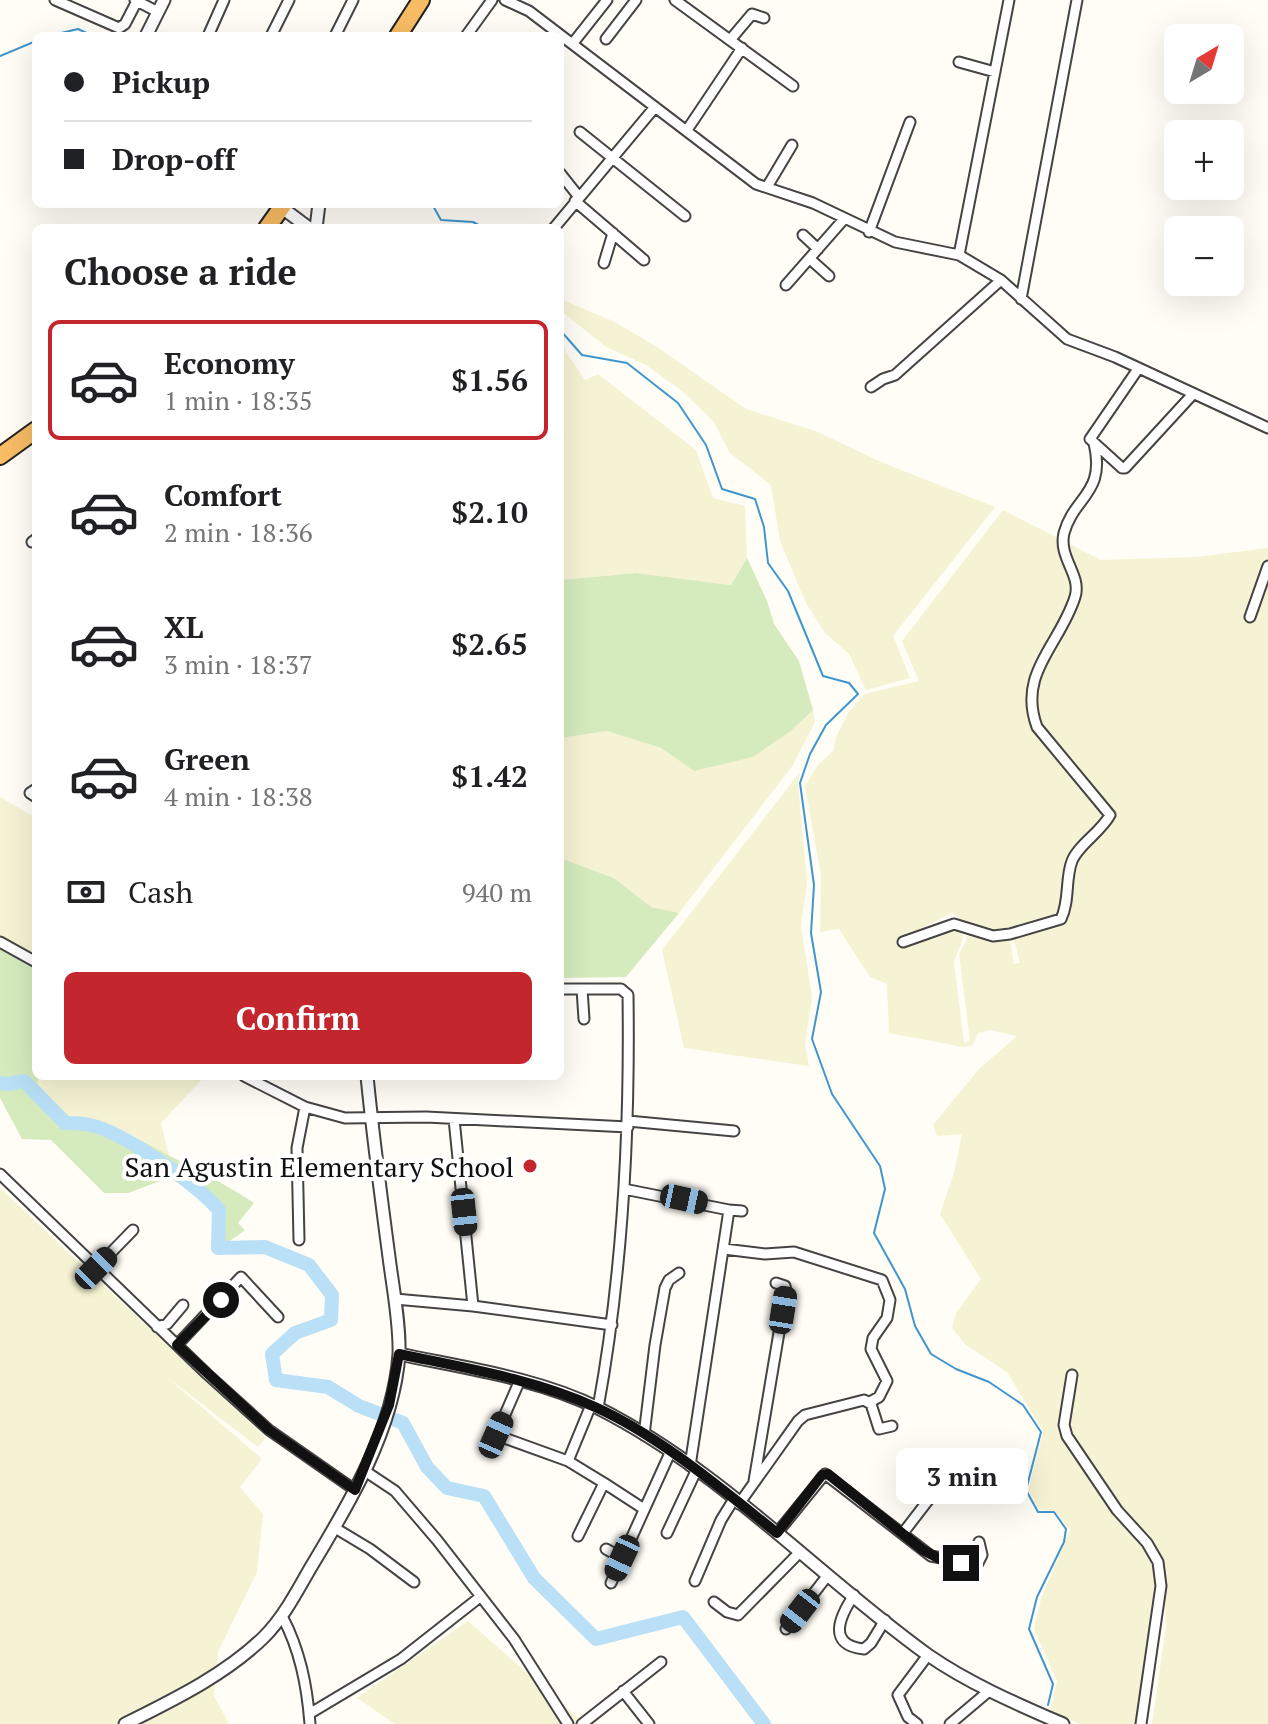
<!DOCTYPE html>
<meta charset="utf-8">
<style>
:root{--surface:#fff;--page:#f6f6f6;--text:#202124;--muted:#757577;--line:#e0e0e0;--accent:#c4262e}
body{margin:0;font-family:"PT Serif",serif;background:var(--page);color:var(--text);height:100vh;display:flex;flex-direction:column;font-size:30px;white-space:nowrap}
*{box-sizing:border-box;margin:0}
p{font-size:26px;color:var(--muted)}
.icon{flex:none;width:44px;height:44px;fill:none;stroke:currentColor;stroke-width:2;stroke-linecap:round;stroke-linejoin:round}
.map{position:relative;flex:1;overflow:hidden}
.side{position:absolute;left:32px;top:224px;width:532px;height:856px;display:flex;flex-direction:column;background:var(--surface);border-radius:12px;box-shadow:0 8px 32px #0002}
.side>*{flex:none}
.hud{position:absolute;left:32px;top:32px;width:532px;height:176px;border-radius:12px;box-shadow:0 8px 32px #0002;display:grid;align-content:center;height:176px;padding:0 32px;background:var(--surface)}
.needle{width:52px;rotate:38deg}
.buttons{position:absolute;left:1164px;top:24px;display:grid;gap:16px}
.buttons a{display:grid;place-items:center;width:80px;height:80px;border-radius:12px;background:var(--surface);box-shadow:0 8px 32px #0002;font-size:40px}
.end{position:absolute;width:36px;height:36px;margin:-18px;border:10px solid #111;background:#fff;box-shadow:0 0 0 4px #fff}
.from{border-radius:50%}
.bubble{position:absolute;height:56px;border-radius:12px;background:var(--surface);box-shadow:0 8px 32px #0002;font-size:26px;font-weight:800;line-height:56px;text-align:center}
.car{position:absolute;width:24px;height:48px;margin:-24px -12px;border-radius:10px;box-shadow:0 0 6px 2px #0007;background:linear-gradient(#222 24%,#8ab4d8 0 40%,#222 0 76%,#8ab4d8 0 86%,#222 0)}
.hud b{display:flex;align-items:center;gap:28px;height:76px;font-size:30px}
.hud b+b{border-top:2px solid var(--line)}
.hud i{width:20px;height:20px;background:var(--text)}
ul{padding:0;list-style:none}
li{display:flex;align-items:center;gap:24px;height:120px;margin:0 16px 12px;padding:0 16px;border:4px solid transparent;border-radius:12px}
li div{flex:1}
li b{display:block;font-size:30px}
li em{font-style:normal;font-weight:800}
li.on{border-color:var(--accent)}
li>.icon{width:72px;height:72px;stroke-width:1.5}
h2{padding:0 32px;font-size:36px;line-height:96px}
.pay{display:flex;align-items:center;gap:20px;height:88px;padding:0 32px;font-size:30px}
.pay p{margin-inline-start:auto}
.action{display:flex;gap:16px;margin-top:auto;padding:16px 32px}
.action a{flex:1;height:92px;border-radius:12px;background:var(--accent);color:#fff;font-size:32px;font-weight:800;line-height:92px;text-align:center}
.map>svg:first-child{display:block}
.farmland{fill:#f6f3d4;fill-rule:evenodd}
.green{fill:#d5ebbd}
.lines{fill:none;stroke-linecap:round;stroke-linejoin:round}
.stream{stroke:#3f96cf;stroke-width:2}
.river{stroke:#b9e0f7;stroke-width:14}
.minor-casing{stroke:#444;stroke-width:13}
.tertiary-casing{stroke:#444;stroke-width:15}
.trunk-casing{stroke:#222;stroke-width:20}
.minor{stroke:#fff;stroke-width:9}
.tertiary{stroke:#fff;stroke-width:11}
.trunk{stroke:#f7bc64;stroke-width:16}
.route{stroke:#111;stroke-width:10}
.poi-dot{fill:#c4262e;stroke:#fff;stroke-width:3}
.labels{text-anchor:middle;dominant-baseline:central;stroke-width:8;stroke-linejoin:round;paint-order:stroke}
.poi-label{font-size:28px;fill:#111;stroke:#fff;text-anchor:end}
</style>
<div class="map">
<svg width="1268" height="1724" viewBox="0 0 1268 1724">
<rect width="100%" height="100%" fill="#fffdf5"/>
<path class="farmland" d="M 560,299 L 613,321 L 657,347 L 746,409 L 818,432 L 881,462 L 995,507 L 893,636 L 910,678 L 866,690 L 849,654 L 825,633 L 806,603 L 780,541 L 771,485 L 730,453 L 713,421 L 682,391 L 646,365 L 606,347 L 560,310 Z
M 560,343 L 585,380 L 598,374 L 696,450 L 713,498 L 745,506 L 747,558 L 731,585 L 636,573 L 560,580 Z
M 1003,510 L 1101,560 L 1197,557 L 1268,548 L 1268,1724 L 1152,1724 L 1166,1626 L 1164,1563 L 1151,1538 L 1120,1505 L 1066,1424 L 1076,1379 L 1076,1373 L 1071,1371 L 1064,1437 L 1113,1512 L 1145,1548 L 1153,1565 L 1155,1587 L 1137,1724 L 1080,1724 L 1050,1711 L 1057,1681 L 1034,1629 L 1041,1599 L 1070,1530 L 1055,1511 L 1039,1510 L 1028,1490 L 1043,1431 L 1007,1372 L 966,1345 L 952,1328 L 956,1313 L 981,1279 L 940,1214 L 954,1173 L 962,1134 L 937,1136 L 933,1125 L 979,1069 L 1017,1036 L 990,1030 L 978,1033 L 973,1045 L 963,1047 L 889,1033 L 887,984 L 870,977 L 839,929 L 820,932 L 821,876 L 805,786 L 818,765 L 834,750 L 836,737 L 848,713 L 864,694 L 919,681 L 902,641 ZM 1061,909 L 1068,913 L 1065,917 L 1013,936 L 1020,963 L 1014,964 L 1009,935 L 967,928 L 966,941 L 959,954 L 970,1041 L 964,1043 L 954,962 L 962,941 L 964,928 L 943,928 L 912,936 L 912,933 L 952,913 L 967,923 L 993,932 L 1010,931 L 1058,915 Z
M 813,710 L 815,722 L 793,765 L 679,913 L 651,907 L 614,878 L 560,858 L 560,738 L 607,731 L 661,748 L 694,771 L 792,730 Z
M 800,772 L 798,783 L 807,883 L 801,926 L 812,997 L 805,1044 L 809,1066 L 684,1048 L 662,950 Z
M 0,797 L 36,818 L 36,956 L 0,938 Z
M 40,1076 L 205,1076 L 161,1123 L 169,1156 L 132,1135 L 90,1119 L 71,1118 L 37,1082 Z
M 0,1188 L 266,1438 L 258,1447 L 168,1378 L 262,1459 L 240,1487 L 263,1514 L 257,1572 L 218,1652 L 214,1696 L 229,1724 L 0,1724 Z
M 468,1621 L 585,1724 L 395,1724 L 357,1698 Z"/>
<path class="green" d="M 747,558 L 767,601 L 774,624 L 799,661 L 813,710 L 792,730 L 753,757 L 694,771 L 661,748 L 607,731 L 560,738 L 560,580 L 636,573 L 731,585 Z
M 560,858 L 614,878 L 651,907 L 679,913 L 626,977 L 560,978 Z
M 0,946 L 36,968 L 36,1076 L 40,1076 L 37,1083 L 71,1118 C 108,1120 138,1139 170,1156 C 199,1171 227,1185 254,1203 L 238,1223 L 245,1230 L 216,1251 L 217,1211 L 204,1196 L 168,1178 L 128,1193 L 104,1193 L 51,1140 L 22,1139 L 0,1098 Z"/>
<g class="lines">
<path class="stream" d="M 48,36 L 78,29 L 93,36
M 0,56 L 36,41
M 432,204 L 441,220 L 473,222 L 484,228
M 560,330 L 582,355 L 627,363 L 678,403 L 706,445 L 722,489 L 755,499 L 764,527 L 768,563 L 788,591 L 823,676 L 849,683 L 858,694 L 826,725 L 810,754 L 800,783 L 814,885 L 811,933 L 821,992 L 812,1039 L 832,1094 L 880,1166 L 885,1189 L 874,1233 L 905,1289 L 915,1326 L 931,1354 L 956,1369 L 989,1382 L 1023,1405 L 1041,1432 L 1026,1490 L 1038,1512 L 1054,1512 L 1066,1529 L 1064,1542 L 1037,1597 L 1029,1629 L 1053,1684 L 1048,1705"/>
<path class="river" d="M 0,1083 L 8,1084 L 24,1081 L 65,1123 C 73,1123 82,1123 90,1125 C 124,1132 196,1184 219,1210 L 218,1248 L 265,1247 L 309,1265 L 332,1295 L 331,1320 L 295,1333 L 272,1354 L 276,1380 L 328,1387 L 359,1406 L 403,1423 L 427,1467 L 447,1488 L 484,1496 L 534,1578 L 596,1639 L 683,1617 L 764,1724"/>
<defs>
<path id="minor" d="M 55,0 L 119,28 L 125,24 L 137,1
M 135,0 L 158,12
M 505,0 L 529,11 L 756,184 L 813,203 L 895,242 L 959,255 L 1001,280 L 1067,339 L 1115,357 L 1268,428
M 675,0 L 793,86
M 208,36 L 224,0
M 271,36 L 289,0
M 335,36 L 353,0
M 466,36 L 492,0
M 606,39 L 636,0
M 730,40 L 752,14 L 764,18
M 573,43 L 607,0
M 959,62 L 995,72
M 687,130 L 742,48
M 580,132 L 685,216
M 560,173 L 579,197
M 767,187 L 792,145
M 575,201 L 644,260
M 554,228 L 655,107
M 869,232 L 910,122
M 803,235 L 818,249
M 959,255 L 1009,0
M 810,259 L 829,276
M 604,263 L 613,233
M 786,285 L 844,219
M 1021,299 L 1077,0
M 1138,369 L 1090,439 L 1122,468 L 1125,468 L 1193,394
M 871,387 L 883,379 L 895,375 L 1001,280
M 32,542 L 36,539
M 1250,617 L 1268,566
M 36,789 L 30,793 L 36,797
M 0,942 L 36,962
M 903,942 L 954,924 L 993,936 L 1010,934 L 1061,919 C 1070,900 1065,879 1072,861 C 1078,845 1101,832 1110,815 L 1037,727 C 1017,673 1060,645 1075,597 C 1082,575 1058,558 1064,533 C 1074,496 1106,494 1094,443
M 560,989 L 621,989 L 628,995 C 630,1133 623,1272 598,1408
M 582,989 L 584,1019
M 244,1076 L 305,1107 L 345,1118 L 426,1117 L 628,1127
M 454,1119 L 473,1306
M 628,1121 L 734,1131
M 0,1174 L 207,1374 L 269,1430 L 355,1490
M 624,1189 L 729,1210 L 690,1466
M 729,1210 L 742,1211
M 299,1240 L 297,1148 L 305,1107
M 724,1249 L 765,1254 L 794,1252 L 882,1280 L 890,1300 L 887,1318 L 873,1338 L 871,1349 L 887,1381 L 879,1397 L 870,1402
M 96,1268 L 133,1230
M 395,1299 L 473,1306 L 612,1325
M 157,1327 L 167,1324 L 183,1305
M 177,1345 L 241,1277 L 278,1317
M 1072,1375 L 1064,1425 L 1067,1436 L 1117,1510 L 1147,1543 L 1158,1562 L 1161,1586 L 1141,1724
M 520,1380 L 496,1435 L 568,1461 L 604,1483 L 578,1536
M 644,1435 L 655,1345 L 665,1288 L 669,1280 L 679,1273
M 488,1451 L 496,1435
M 568,1461 L 591,1405
M 365,1471 L 395,1491 L 437,1540 L 514,1639 L 568,1724
M 754,1481 L 786,1291 L 785,1286 L 776,1283
M 604,1483 L 644,1509
M 739,1504 L 798,1421 L 805,1415 L 864,1400 L 871,1404 L 879,1429 L 892,1426
M 335,1528 L 370,1549 L 414,1582
M 667,1533 L 696,1471
M 777,1533 L 825,1474 L 931,1556 L 977,1565 L 982,1555 L 979,1542
M 903,1533 L 933,1494 L 939,1475
M 606,1549 L 622,1558
M 695,1581 L 721,1520 L 734,1499
M 611,1583 L 670,1453
M 854,1595 C 840,1616 826,1645 864,1649 L 871,1643 L 885,1620
M 714,1602 L 727,1612 L 738,1615 L 800,1552
M 282,1616 C 300,1650 307,1685 310,1724
M 786,1629 L 828,1575
M 623,1691 L 649,1724
M 309,1714 L 401,1659 L 480,1597
M 582,1724 L 661,1662
M 917,1724 L 908,1717 L 898,1695 L 928,1655
M 950,1724 L 989,1691"/>
<path id="tertiary" d="M 146,36 L 164,0
M 281,207 L 309,228
M 316,228 L 319,204
M 399,1354 C 464,1368 538,1378 598,1408 C 721,1470 817,1575 928,1655 C 970,1684 1017,1704 1063,1724
M 125,1724 C 173,1700 225,1675 264,1637 C 284,1617 297,1591 311,1567 C 349,1504 394,1429 399,1354 C 400,1323 393,1289 389,1257 C 381,1197 373,1137 367,1076"/>
<path id="trunk" d="M 398,36 L 421,0
M 267,228 L 284,204
M 0,456 L 36,430"/>
</defs>
<use href="#minor" class="minor-casing"/>
<use href="#tertiary" class="tertiary-casing"/>
<use href="#trunk" class="trunk-casing"/>
<use href="#minor" class="minor"/>
<use href="#tertiary" class="tertiary"/>
<use href="#trunk" class="trunk"/>
</g>
<g class="lines">
<path class="route" d="M 221,1300 L 177,1345 L 269,1430 L 355,1490 L 389,1405 L 399,1354 C 465,1368 533,1379 595,1407 C 658,1435 723,1490 777,1533 L 822,1475 L 828,1474 L 923,1550 L 940,1559 L 961,1563"/>
</g>
<circle class="poi-dot" cx="530" cy="1166" r="8"/>
<g class="labels">
<g class="poi-label">
<text x="514" y="1166">San Agustin Elementary School</text>
</g>
</g>
</svg>
<div class="buttons">
<a><svg class="needle" viewBox="-14 -14 28 28"><path d="M0-13l5 13h-10z" fill="#e53935"/><path d="M0 13l5-13h-10z" fill="#757577"/></svg></a>
<a>+</a>
<a>−</a>
</div>
<i class="end from" style="left:221px;top:1300px"></i>
<i class="end" style="left:961px;top:1563px"></i>
<div class="bubble" style="left:896px;top:1448px;width:132px">3 min</div>
<i class="car" style="left:684px;top:1199px;rotate:102deg"></i>
<i class="car" style="left:464px;top:1212px;rotate:174deg"></i>
<i class="car" style="left:96px;top:1268px;rotate:45deg"></i>
<i class="car" style="left:783px;top:1310px;rotate:9deg"></i>
<i class="car" style="left:496px;top:1435px;rotate:24deg"></i>
<i class="car" style="left:622px;top:1558px;rotate:205deg"></i>
<i class="car" style="left:800px;top:1611px;rotate:218deg"></i>
<div class="hud">
<b><i class="from"></i>Pickup</b>
<b><i></i>Drop-off</b>
</div>
<section class="side">
<h2>Choose a ride</h2>
<ul>
<li class="on"><svg class="icon" aria-label="car" viewBox="0 0 24 24"><path d="M5 17H2v-5l4-1 3-4h7l3 4 3 1v5h-3M9 17h6M6 11h13"/><circle cx="7" cy="17" r="2"/><circle cx="17" cy="17" r="2"/></svg><div><b>Economy</b><p>1 min · 18:35</p></div><em>$1.56</em></li>
<li><svg class="icon" aria-label="car" viewBox="0 0 24 24"><path d="M5 17H2v-5l4-1 3-4h7l3 4 3 1v5h-3M9 17h6M6 11h13"/><circle cx="7" cy="17" r="2"/><circle cx="17" cy="17" r="2"/></svg><div><b>Comfort</b><p>2 min · 18:36</p></div><em>$2.10</em></li>
<li><svg class="icon" aria-label="car" viewBox="0 0 24 24"><path d="M5 17H2v-5l4-1 3-4h7l3 4 3 1v5h-3M9 17h6M6 11h13"/><circle cx="7" cy="17" r="2"/><circle cx="17" cy="17" r="2"/></svg><div><b>XL</b><p>3 min · 18:37</p></div><em>$2.65</em></li>
<li><svg class="icon" aria-label="car" viewBox="0 0 24 24"><path d="M5 17H2v-5l4-1 3-4h7l3 4 3 1v5h-3M9 17h6M6 11h13"/><circle cx="7" cy="17" r="2"/><circle cx="17" cy="17" r="2"/></svg><div><b>Green</b><p>4 min · 18:38</p></div><em>$1.42</em></li>
</ul>
<div class="pay"><svg class="icon" aria-label="cash" viewBox="0 0 24 24"><path d="M3 7h18v10H3z"/><circle cx="12" cy="12" r="2"/></svg>Cash<p>940 m</p></div>
<div class="action"><a>Confirm</a></div>
</section>
</div>
